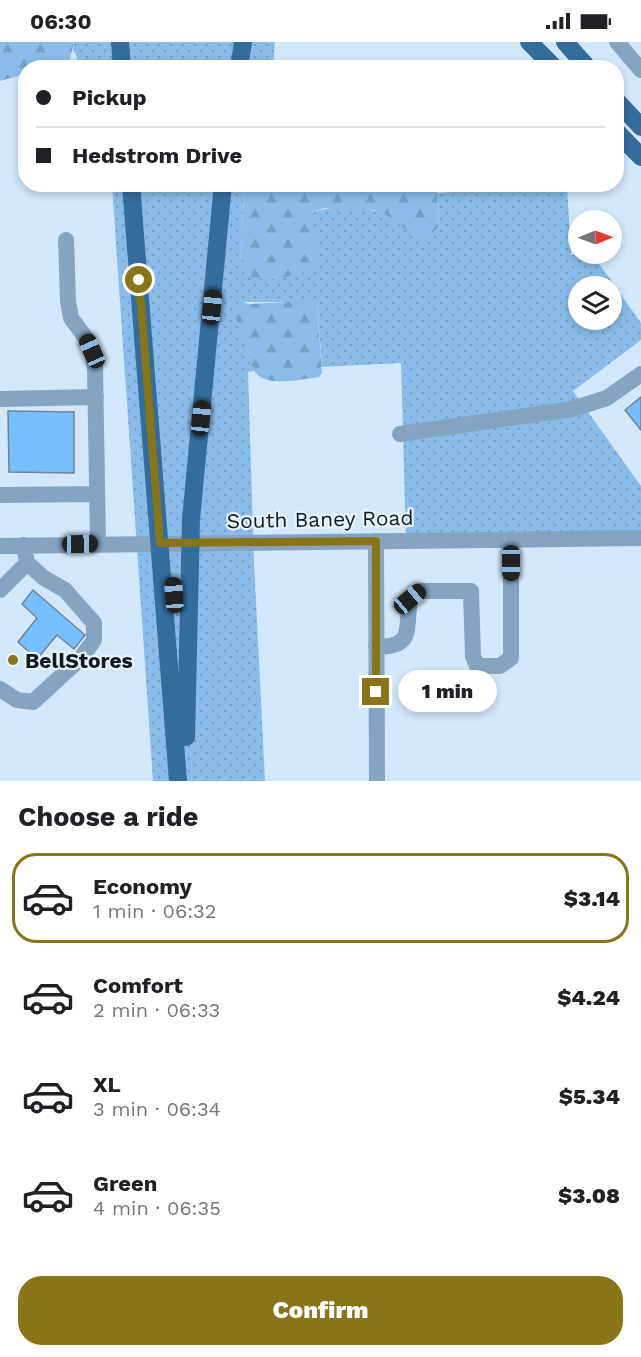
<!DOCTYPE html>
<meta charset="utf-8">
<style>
:root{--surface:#fff;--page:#f2f2f2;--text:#202124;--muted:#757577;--line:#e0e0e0;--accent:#887518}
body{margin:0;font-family:"Work Sans",sans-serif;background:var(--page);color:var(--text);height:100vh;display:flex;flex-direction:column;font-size:22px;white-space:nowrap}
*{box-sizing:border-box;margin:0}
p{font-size:20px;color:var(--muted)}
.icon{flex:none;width:33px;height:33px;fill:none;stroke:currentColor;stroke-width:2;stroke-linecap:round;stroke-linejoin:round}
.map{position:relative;height:739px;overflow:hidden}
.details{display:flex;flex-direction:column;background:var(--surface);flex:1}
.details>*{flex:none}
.guide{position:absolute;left:18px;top:18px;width:606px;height:132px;border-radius:24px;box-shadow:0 3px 9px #0003;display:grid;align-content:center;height:132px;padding:0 18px;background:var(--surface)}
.needle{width:39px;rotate:89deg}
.tools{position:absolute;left:568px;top:168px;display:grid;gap:12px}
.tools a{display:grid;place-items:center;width:54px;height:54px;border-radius:50%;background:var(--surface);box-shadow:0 3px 9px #0003;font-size:30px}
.end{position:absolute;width:27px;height:27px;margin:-14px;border:8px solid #887518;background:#fff;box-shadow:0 0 0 3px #fff}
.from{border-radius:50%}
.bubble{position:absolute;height:42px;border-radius:21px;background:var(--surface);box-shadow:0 3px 9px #0003;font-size:20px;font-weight:800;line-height:42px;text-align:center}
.car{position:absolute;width:18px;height:36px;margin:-18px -9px;border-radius:8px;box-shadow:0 0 4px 2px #0007;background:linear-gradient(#222 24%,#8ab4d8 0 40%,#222 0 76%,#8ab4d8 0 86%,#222 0)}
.guide b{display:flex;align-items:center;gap:21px;height:57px;font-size:22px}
.guide b+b{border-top:2px solid var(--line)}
.guide i{width:15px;height:15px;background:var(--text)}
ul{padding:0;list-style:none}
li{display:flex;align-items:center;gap:18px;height:90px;margin:0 12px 9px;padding:0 6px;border:3px solid transparent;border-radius:24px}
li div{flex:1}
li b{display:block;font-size:22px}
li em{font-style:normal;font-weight:800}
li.selected{border-color:var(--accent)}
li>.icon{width:54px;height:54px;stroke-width:1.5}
h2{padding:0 18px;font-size:27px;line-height:72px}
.primary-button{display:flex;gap:12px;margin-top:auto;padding:12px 18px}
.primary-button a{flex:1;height:69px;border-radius:24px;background:var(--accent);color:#fff;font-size:24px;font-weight:800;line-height:69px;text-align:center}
.status{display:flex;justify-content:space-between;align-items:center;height:42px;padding:0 30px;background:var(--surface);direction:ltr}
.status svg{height:16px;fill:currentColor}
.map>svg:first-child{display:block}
.grass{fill:url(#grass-dots);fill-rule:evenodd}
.forest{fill:url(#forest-firs)}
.building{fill:#76bfff;stroke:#718394;stroke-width:1.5}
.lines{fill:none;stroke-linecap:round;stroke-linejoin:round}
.minor{stroke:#86a4c0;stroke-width:16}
.major{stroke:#326d9e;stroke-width:18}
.route{stroke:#887518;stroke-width:8}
.poi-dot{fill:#887518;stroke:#e7f3ff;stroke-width:2}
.labels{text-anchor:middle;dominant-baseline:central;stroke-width:4.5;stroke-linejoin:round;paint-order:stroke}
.street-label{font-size:21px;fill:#12191f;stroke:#e7f3ff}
.poi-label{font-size:21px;font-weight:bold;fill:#12191f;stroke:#e7f3ff;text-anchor:start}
</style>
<div class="status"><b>06:30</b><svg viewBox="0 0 49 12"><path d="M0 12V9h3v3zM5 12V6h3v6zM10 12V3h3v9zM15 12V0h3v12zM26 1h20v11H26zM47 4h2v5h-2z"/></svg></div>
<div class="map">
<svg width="641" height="739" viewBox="0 0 641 739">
<defs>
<pattern id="grass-dots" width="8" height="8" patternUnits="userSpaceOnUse" patternTransform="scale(1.5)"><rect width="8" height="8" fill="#89bcea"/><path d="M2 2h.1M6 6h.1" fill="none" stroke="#75a1c8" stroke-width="1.8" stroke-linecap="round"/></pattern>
<pattern id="forest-firs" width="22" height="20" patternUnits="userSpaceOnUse" patternTransform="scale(1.5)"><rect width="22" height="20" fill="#89bcea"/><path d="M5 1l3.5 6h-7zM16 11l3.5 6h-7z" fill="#75a1c8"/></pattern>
</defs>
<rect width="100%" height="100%" fill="#d3e7fa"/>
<path class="grass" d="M 74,0 L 275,0 L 273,26 L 78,25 L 76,12 L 73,9 Z
M 112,143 L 244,143 L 241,226 L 309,187 L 309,177 L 312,170 C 353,157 399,175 439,184 L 437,151 L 567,144 L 571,213 L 593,213 L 641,281 L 641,298 L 573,349 L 641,444 L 641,490 L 406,497 L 401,321 L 322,325 L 317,260 L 243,260 L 244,297 L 254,329 L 248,330 L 254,520 L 265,739 L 153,739 ZM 579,244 L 612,244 L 612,278 L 579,278 Z"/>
<path class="forest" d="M 0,0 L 74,0 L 70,17 L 64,25 L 26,26 L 25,32 L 0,39 Z
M 432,143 L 437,151 L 439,184 L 428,195 L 419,197 L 385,172 L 374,168 L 324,166 L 312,170 C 307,181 310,187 317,196 L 316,219 L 314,228 C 299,232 261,243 247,233 C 246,233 242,227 241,226 L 244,143 Z
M 306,259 L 317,260 L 322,331 L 319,335 C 302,337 266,346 255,330 C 249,322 249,308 244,299 C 238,286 233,278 239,263 L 243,260 L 249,262 Z"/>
<path class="building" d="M 641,355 L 641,388 L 625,368 Z
M 8,369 L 74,370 L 74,431 L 9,430 Z
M 33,548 L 85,593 L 74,607 L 57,593 L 37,617 L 18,600 L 37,576 L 22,562 Z"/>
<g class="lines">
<path class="minor" d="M 617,0 L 641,28
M 66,198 L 68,259 L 71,276 L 85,295 L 92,309 L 95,324 L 98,501
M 0,357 L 96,355
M 400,392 L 572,367 L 607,356 L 641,332
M 0,453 L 97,452
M 376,499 L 377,739
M 0,504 L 641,496
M 0,548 L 27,521
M 376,605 C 415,605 405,588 410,557 L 420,549 L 471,549 L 473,614 L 477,624 L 500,624 L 511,616 L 511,497
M 0,647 L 17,658 L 33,660 L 81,616 L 94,598 L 94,581 L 65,548 L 44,536 L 27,521 L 24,503"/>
<path class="major" d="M 120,0 L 122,26
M 529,0 L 555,26
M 565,0 L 588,26
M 239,26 L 243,0
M 616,58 L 641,85
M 616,89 L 641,115
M 131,142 L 178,739
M 186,695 L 191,477 L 223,142"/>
</g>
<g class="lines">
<path class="route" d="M 139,238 L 160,501 L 376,499 L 376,650"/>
</g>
<circle class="poi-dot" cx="13" cy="618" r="6"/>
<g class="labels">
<g class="street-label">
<text transform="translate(320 477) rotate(-1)">South Baney Road</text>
</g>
<g class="poi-label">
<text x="25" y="618">BellStores</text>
</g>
</g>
</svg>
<div class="tools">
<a><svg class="needle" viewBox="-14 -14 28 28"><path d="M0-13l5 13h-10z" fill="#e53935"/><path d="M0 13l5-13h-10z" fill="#757577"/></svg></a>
<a><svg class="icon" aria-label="layers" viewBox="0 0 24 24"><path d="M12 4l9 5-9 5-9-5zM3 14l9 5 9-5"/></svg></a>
</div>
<i class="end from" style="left:139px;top:238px"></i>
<i class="end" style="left:376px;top:650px"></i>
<div class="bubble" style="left:398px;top:628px;width:99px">1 min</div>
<i class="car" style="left:212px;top:265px;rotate:6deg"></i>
<i class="car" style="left:92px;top:309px;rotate:336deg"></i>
<i class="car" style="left:201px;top:376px;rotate:6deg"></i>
<i class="car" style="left:80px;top:502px;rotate:89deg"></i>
<i class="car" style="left:511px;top:521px;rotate:180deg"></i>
<i class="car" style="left:174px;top:553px;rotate:356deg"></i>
<i class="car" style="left:410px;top:557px;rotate:50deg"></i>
<div class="guide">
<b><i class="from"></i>Pickup</b>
<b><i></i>Hedstrom Drive</b>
</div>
</div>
<section class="details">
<h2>Choose a ride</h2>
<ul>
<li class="selected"><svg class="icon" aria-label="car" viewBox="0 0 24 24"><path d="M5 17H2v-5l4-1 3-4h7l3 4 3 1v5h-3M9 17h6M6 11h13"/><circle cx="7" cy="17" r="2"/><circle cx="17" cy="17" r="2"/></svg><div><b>Economy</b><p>1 min · 06:32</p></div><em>$3.14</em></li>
<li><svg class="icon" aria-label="car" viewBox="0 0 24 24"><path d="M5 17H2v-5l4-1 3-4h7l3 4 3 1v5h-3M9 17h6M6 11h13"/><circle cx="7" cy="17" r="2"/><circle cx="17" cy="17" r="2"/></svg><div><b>Comfort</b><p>2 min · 06:33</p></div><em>$4.24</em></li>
<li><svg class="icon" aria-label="car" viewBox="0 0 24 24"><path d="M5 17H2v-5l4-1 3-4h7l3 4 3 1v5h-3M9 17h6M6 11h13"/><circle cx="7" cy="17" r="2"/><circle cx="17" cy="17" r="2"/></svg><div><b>XL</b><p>3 min · 06:34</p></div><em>$5.34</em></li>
<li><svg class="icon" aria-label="car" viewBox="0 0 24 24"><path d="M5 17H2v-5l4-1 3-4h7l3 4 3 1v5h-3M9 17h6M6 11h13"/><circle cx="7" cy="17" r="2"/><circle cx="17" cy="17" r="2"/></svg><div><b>Green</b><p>4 min · 06:35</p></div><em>$3.08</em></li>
</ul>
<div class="primary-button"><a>Confirm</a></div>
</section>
